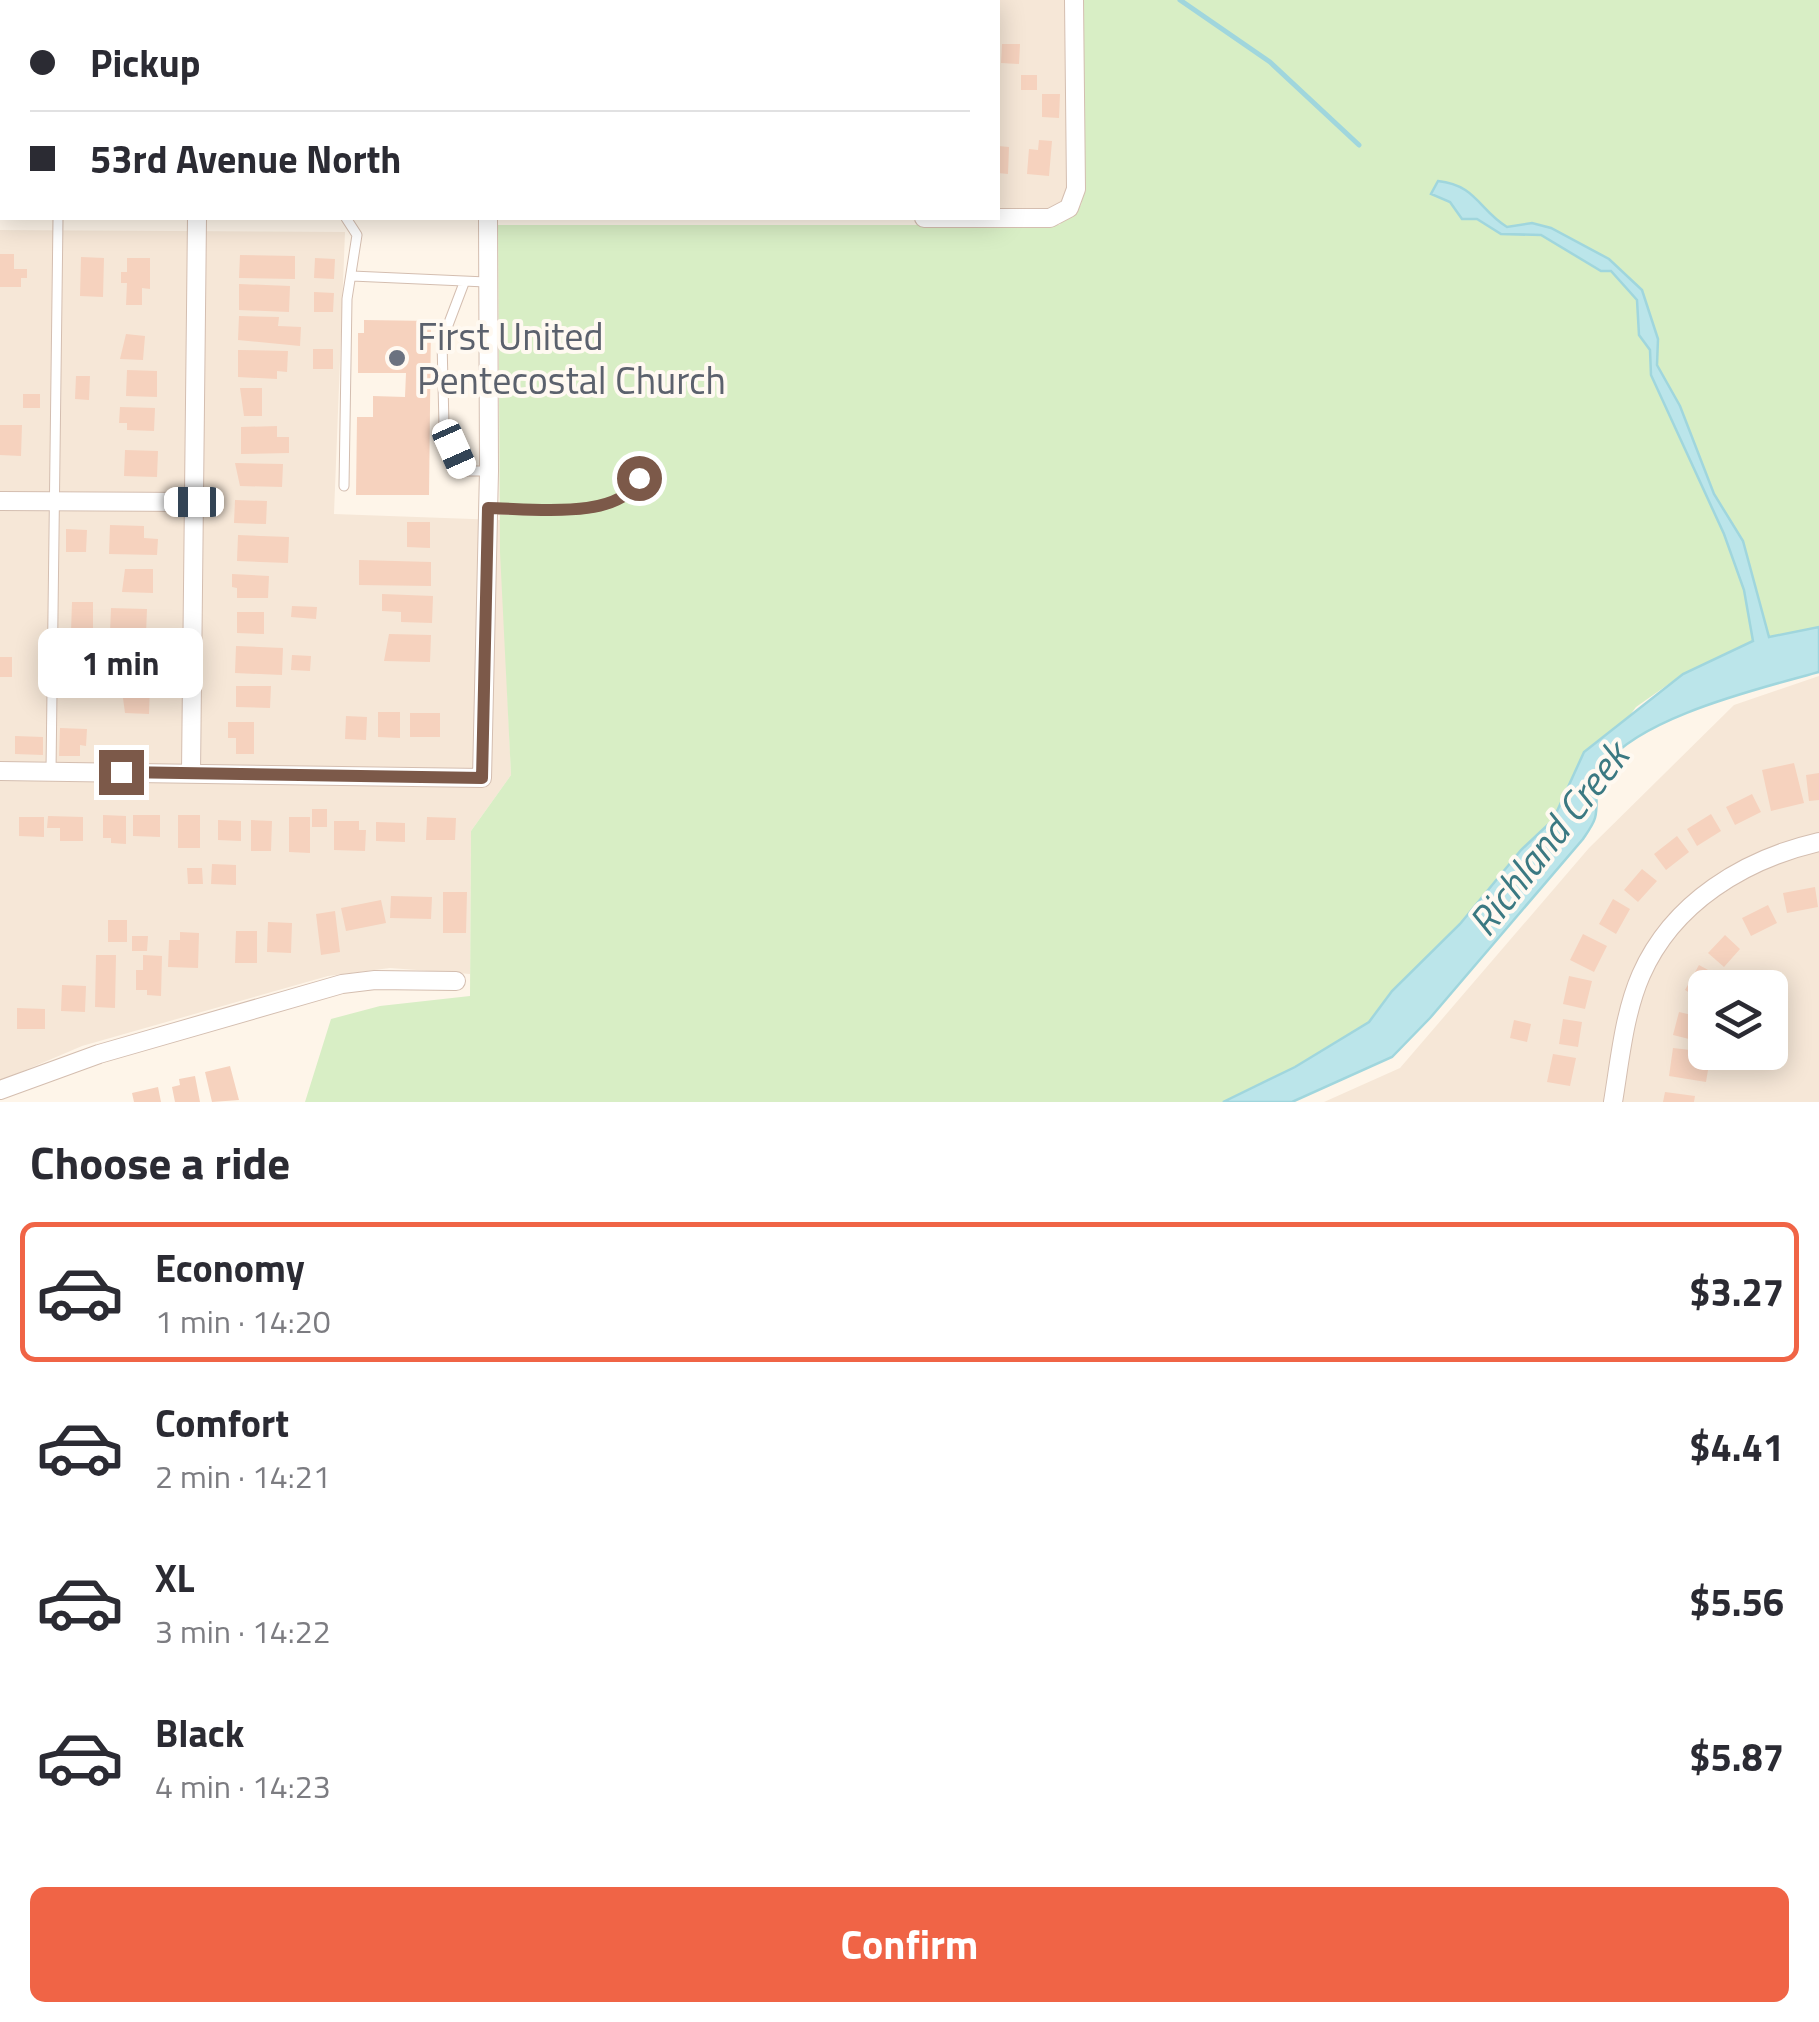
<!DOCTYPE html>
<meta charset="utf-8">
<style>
:root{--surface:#fff;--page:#f7f7f7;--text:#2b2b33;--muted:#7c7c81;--line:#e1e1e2;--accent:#f06446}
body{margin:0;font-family:"Titillium Web",sans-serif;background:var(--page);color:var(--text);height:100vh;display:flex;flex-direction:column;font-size:38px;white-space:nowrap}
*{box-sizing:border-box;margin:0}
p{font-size:32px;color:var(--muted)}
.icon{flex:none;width:55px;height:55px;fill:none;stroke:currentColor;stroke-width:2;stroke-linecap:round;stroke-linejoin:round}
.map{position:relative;height:1102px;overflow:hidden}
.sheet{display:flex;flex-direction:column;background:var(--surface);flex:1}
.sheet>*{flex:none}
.hud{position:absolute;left:0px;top:0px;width:1000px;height:220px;box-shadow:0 5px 25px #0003;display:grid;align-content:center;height:220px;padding:0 30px;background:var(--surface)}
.buttons{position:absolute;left:1688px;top:970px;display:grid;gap:20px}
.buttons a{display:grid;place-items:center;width:100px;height:100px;border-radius:15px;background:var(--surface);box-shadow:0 5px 25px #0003;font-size:50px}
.end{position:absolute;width:45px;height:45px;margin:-22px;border:12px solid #7c5949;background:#fff;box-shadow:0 0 0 5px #fff}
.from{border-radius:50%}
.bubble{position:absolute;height:70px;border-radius:15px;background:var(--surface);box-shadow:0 5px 25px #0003;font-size:32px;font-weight:700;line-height:70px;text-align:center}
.car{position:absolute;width:30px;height:60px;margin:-30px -15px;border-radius:12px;box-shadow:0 0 8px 2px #0007;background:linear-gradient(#fff 24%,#345 0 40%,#fff 0 76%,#345 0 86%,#fff 0)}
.hud b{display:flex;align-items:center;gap:35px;height:95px;font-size:38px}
.hud b+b{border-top:2px solid var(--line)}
.hud i{width:25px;height:25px;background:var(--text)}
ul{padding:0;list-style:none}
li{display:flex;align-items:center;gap:30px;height:140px;margin:0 20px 15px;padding:0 10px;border:5px solid transparent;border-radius:15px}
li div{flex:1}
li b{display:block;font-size:38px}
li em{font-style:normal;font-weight:700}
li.on{border-color:var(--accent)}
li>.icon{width:90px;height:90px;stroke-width:1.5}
h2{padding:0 30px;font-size:45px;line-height:120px}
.action{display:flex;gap:20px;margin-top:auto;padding:20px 30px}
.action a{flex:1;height:115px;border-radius:15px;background:var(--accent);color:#fff;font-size:40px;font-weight:700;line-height:115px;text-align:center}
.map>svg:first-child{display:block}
.residential{fill:#f6e7d7;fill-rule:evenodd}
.green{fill:#d8eec5}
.water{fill:#bbe5ea;stroke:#a0d6dd;stroke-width:2.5}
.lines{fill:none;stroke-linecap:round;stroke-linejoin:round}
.stream{stroke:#a0d6dd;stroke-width:5}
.building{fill:#f6d2be}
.lane-casing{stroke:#d4beb0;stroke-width:11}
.street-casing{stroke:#d4beb0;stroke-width:20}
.lane{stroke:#fff;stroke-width:9}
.street{stroke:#fff;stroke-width:18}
.route{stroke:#7c5949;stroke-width:12}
.worship-dot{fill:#6b7280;stroke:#fff9f1;stroke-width:4}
.labels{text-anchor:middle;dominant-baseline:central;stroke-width:8;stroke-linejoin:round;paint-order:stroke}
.worship-label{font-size:38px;fill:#5b616d;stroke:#fff9f1;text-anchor:start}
.water-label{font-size:40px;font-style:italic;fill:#3b7982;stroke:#fff9f1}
</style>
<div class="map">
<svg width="1819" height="1102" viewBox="0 0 1819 1102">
<rect width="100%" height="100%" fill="#fef5e9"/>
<path class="residential" d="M 0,0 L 478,0 L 2,2 L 2,195 Z
M 504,0 L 1065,0 L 1069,191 L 1061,202 L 1046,209 L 998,208 L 998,2 Z
M 0,230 L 345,232 L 334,514 L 500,520 L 511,775 L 471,831 L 470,974 L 390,968 L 328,976 L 82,1046 L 0,1081 Z
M 1819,676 L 1819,1102 L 1324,1102 L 1400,1068 L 1589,848 L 1734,705 ZM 1705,988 L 1770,988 L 1770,1052 L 1705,1052 Z"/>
<path class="green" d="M 1083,0 L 1819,0 L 1819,665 L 1683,674 L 1636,707 L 1553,820 L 1521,850 L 1460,924 L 1392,991 L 1369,1022 L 1295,1067 L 1223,1102 L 305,1102 L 331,1019 L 380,1006 L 470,996 L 471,831 L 511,775 L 500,552 L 498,225 L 1059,225 L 1081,205 L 1084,185 Z"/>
<path class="water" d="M 1438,181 C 1476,185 1479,210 1507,227 L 1532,223 L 1551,228 L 1609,259 L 1642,290 L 1658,339 L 1657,365 L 1680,406 L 1714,494 L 1743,541 L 1769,637 L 1819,627 L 1819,672 C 1765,687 1628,719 1601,772 C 1593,787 1599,804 1595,818 C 1593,825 1587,833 1583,839 L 1430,1018 L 1392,1057 L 1292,1102 L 1223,1102 L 1295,1067 L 1369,1022 L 1392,991 L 1460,924 L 1521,850 L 1553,820 L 1584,752 L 1683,674 L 1753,641 L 1744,590 L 1724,534 L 1651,375 L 1650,350 L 1639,335 L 1637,300 L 1611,271 L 1601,271 L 1541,235 L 1501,234 L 1477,219 L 1462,219 L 1450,202 L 1431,194 Z"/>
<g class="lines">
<path class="stream" d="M 1180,0 L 1270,62 L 1359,145"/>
</g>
<path class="building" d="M 1002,44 L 1020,44 L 1019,64 L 1001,63 Z
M 1021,75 L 1037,75 L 1037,90 L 1021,90 Z
M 1042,94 L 1060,94 L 1059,118 L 1042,117 Z
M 1039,140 L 1052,141 L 1049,176 L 1027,174 L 1029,149 L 1038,150 Z
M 998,146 L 1009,147 L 1008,174 L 998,173 Z
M 0,254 L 14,254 L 14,269 L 27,269 L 27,278 L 21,278 L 21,287 L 0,287 Z
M 240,255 L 295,256 L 295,279 L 239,278 Z
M 81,257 L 104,258 L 103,297 L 80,296 Z
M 127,258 L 150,258 L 150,289 L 142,288 L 142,305 L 126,305 L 127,283 L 121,283 L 121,272 L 127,272 Z
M 315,258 L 335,259 L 334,279 L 314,278 Z
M 239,284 L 290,286 L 289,312 L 239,310 Z
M 314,292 L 334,293 L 333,312 L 314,312 Z
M 239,316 L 279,317 L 278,326 L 301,327 L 300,346 L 238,340 Z
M 364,320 L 431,321 L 429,495 L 356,495 L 357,417 L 373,417 L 373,396 L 405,397 L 406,373 L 358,373 L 358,333 L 364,333 Z
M 126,334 L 145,336 L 143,360 L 120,359 Z
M 313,349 L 333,349 L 333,369 L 313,369 Z
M 238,350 L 288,351 L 287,372 L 277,371 L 277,379 L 238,377 Z
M 127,370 L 157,371 L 157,397 L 126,396 Z
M 76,376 L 90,376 L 89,400 L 75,399 Z
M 240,388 L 262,388 L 262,416 L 244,416 Z
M 23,394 L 40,394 L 40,408 L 23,408 Z
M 120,407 L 155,408 L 154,431 L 127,430 L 127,423 L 119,423 Z
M 0,425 L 22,425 L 21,456 L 0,455 Z
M 277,426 L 277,437 L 289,437 L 289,453 L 241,454 L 241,427 Z
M 125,450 L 158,451 L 157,477 L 124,476 Z
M 235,463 L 283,464 L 282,487 L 240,486 Z
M 235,500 L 267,501 L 266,524 L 234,523 Z
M 407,522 L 430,522 L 430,548 L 407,547 Z
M 110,525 L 144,526 L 144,538 L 158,539 L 157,555 L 109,554 Z
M 66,529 L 87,530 L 86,552 L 66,552 Z
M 238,535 L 289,537 L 288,563 L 237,561 Z
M 359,560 L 431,562 L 431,586 L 359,585 Z
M 125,569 L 153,569 L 153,593 L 122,592 Z
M 232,574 L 269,576 L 268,598 L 237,598 L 237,588 L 232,587 Z
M 382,594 L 433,596 L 432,623 L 401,622 L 401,612 L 382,611 Z
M 72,602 L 93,602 L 93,632 L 71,632 Z
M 292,606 L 317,607 L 316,619 L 291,617 Z
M 111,608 L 147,609 L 146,634 L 110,633 Z
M 237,612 L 264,612 L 264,634 L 237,633 Z
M 389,634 L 431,635 L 430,662 L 384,661 Z
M 125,640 L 137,641 L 137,648 L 154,648 L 153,673 L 115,672 L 116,650 L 124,650 Z
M 236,646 L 283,648 L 282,675 L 235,673 Z
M 292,655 L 311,656 L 310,671 L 291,670 Z
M 0,657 L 12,657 L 12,677 L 0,677 Z
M 121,683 L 150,683 L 149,714 L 125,713 Z
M 236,686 L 271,686 L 270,708 L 236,707 Z
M 378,712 L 400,712 L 400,738 L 378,737 Z
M 410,713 L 440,713 L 440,737 L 410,737 Z
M 346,716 L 367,717 L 366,740 L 345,739 Z
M 228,722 L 254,722 L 254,754 L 236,754 L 236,738 L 228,738 Z
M 60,728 L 87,729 L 86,746 L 80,745 L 80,756 L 59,756 Z
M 15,736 L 43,737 L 43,755 L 15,754 Z
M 1794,763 L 1804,803 L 1771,811 L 1762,770 Z
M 1819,773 L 1819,800 L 1809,801 L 1806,775 Z
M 1752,794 L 1761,812 L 1735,825 L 1726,807 Z
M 312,809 L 327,809 L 327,827 L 312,827 Z
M 1711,814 L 1721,831 L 1697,846 L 1687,829 Z
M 103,815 L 126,816 L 126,844 L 111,843 L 111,838 L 103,838 Z
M 133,815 L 160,815 L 160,837 L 133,836 Z
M 178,815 L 200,815 L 200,848 L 178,848 Z
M 48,816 L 83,817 L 83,841 L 60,841 L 60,828 L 47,828 Z
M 19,817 L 44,817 L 44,837 L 19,836 Z
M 289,817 L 310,817 L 310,853 L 289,852 Z
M 427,817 L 456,818 L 455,840 L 426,840 Z
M 218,820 L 241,821 L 241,841 L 218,840 Z
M 251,820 L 272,821 L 271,851 L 251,851 Z
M 334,821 L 359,821 L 359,830 L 366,830 L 365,851 L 334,850 Z
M 376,822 L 405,823 L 405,842 L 376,841 Z
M 1677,836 L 1689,852 L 1666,870 L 1654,854 Z
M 212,864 L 236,865 L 236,885 L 211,884 Z
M 187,868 L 202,868 L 203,884 L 188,884 Z
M 1642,869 L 1657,881 L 1638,902 L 1624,890 Z
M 1815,887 L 1818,907 L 1787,913 L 1783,893 Z
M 443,892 L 467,892 L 466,933 L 443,933 Z
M 391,896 L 432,897 L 431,919 L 390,918 Z
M 1613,899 L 1630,909 L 1616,934 L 1599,924 Z
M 381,900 L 386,923 L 346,931 L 341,908 Z
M 1768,905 L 1777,923 L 1751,936 L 1742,918 Z
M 335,911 L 340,952 L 321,955 L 316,914 Z
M 108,920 L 127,920 L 127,942 L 108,942 Z
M 268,922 L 292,923 L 291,953 L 267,952 Z
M 236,931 L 257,931 L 257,963 L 235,963 Z
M 180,932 L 199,933 L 198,968 L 168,967 L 169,940 L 180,940 Z
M 1583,934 L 1607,946 L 1594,972 L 1570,960 Z
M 1725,935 L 1740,949 L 1724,967 L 1708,953 Z
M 132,936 L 148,936 L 147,951 L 132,951 Z
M 96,955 L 116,955 L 115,1008 L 95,1007 Z
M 143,955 L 162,956 L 161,996 L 147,995 L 147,990 L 136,990 L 136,970 L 143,970 Z
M 1699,965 L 1719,976 L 1713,988 L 1705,988 L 1705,1002 L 1685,990 Z
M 1569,976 L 1592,981 L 1585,1009 L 1563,1004 Z
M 62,985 L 86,986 L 85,1012 L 61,1011 Z
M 17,1008 L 45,1009 L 45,1029 L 17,1029 Z
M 1679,1012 L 1705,1018 L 1705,1043 L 1673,1035 Z
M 1563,1019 L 1582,1022 L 1578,1047 L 1559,1044 Z
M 1514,1020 L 1531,1024 L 1527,1042 L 1510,1038 Z
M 1673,1048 L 1699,1051 L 1697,1062 L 1709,1064 L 1706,1082 L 1669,1076 Z
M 1553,1054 L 1576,1058 L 1570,1086 L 1547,1082 Z
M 230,1066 L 239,1100 L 212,1102 L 205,1072 Z
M 195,1076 L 200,1102 L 175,1102 L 172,1087 L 180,1085 L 179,1079 Z
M 158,1087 L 161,1102 L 134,1102 L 132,1093 Z
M 1665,1092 L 1695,1096 L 1694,1102 L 1663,1102 Z"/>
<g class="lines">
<defs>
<path id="lane" d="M 61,2 L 61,0
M 345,2 L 345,0
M 352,276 L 486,282
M 464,283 L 442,341 L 444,426 L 464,471 L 489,471
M 344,486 L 347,299 L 357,235 L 346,218
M 488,509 C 528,508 621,522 639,478
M 51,771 L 58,218"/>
<path id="street" d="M 201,2 L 201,0
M 491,2 L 491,0
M 0,208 L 2,208
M 924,218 L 1050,218 L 1069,208 L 1076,189 L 1074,0
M 0,501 L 194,502
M 0,771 L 482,778 L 489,471 L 488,218
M 191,773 L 197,218
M 0,1090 L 99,1054 L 342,984 L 375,980 L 456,981
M 1613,1102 C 1620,1060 1624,1014 1641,975 C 1673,902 1745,859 1819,842"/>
</defs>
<use href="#lane" class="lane-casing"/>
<use href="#street" class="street-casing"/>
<use href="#lane" class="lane"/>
<use href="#street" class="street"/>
</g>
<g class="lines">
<path class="route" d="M 121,772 L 482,778 L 488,508 C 528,508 621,522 639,478"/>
</g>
<circle class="worship-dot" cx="397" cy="358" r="10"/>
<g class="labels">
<g class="worship-label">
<text x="417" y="336">First United<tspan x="417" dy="44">Pentecostal Church</tspan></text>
</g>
<g class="water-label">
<text transform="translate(1548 839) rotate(-52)">Richland Creek</text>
</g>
</g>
</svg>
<div class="buttons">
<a><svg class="icon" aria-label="layers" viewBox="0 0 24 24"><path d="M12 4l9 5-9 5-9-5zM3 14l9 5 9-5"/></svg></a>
</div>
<i class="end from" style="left:639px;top:478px"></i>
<i class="end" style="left:121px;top:772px"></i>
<div class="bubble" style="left:38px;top:628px;width:165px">1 min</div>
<i class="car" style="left:454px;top:449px;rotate:156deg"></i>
<i class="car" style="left:194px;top:502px;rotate:270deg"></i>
<div class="hud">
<b><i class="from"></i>Pickup</b>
<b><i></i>53rd Avenue North</b>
</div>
</div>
<section class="sheet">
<h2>Choose a ride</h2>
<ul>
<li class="on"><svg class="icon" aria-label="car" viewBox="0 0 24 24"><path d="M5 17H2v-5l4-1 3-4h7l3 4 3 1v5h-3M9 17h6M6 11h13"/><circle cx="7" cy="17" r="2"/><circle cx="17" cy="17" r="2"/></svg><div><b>Economy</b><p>1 min · 14:20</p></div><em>$3.27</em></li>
<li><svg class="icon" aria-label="car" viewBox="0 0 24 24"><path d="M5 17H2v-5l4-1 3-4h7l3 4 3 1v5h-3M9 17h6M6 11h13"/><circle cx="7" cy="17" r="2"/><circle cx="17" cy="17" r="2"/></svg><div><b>Comfort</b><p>2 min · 14:21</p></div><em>$4.41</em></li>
<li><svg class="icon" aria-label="car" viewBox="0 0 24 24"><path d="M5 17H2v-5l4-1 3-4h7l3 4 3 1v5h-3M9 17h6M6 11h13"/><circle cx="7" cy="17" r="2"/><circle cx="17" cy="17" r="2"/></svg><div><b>XL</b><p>3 min · 14:22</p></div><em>$5.56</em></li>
<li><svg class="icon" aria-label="car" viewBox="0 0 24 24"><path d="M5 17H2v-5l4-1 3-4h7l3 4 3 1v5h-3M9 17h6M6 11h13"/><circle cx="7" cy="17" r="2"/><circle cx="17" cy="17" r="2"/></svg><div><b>Black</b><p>4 min · 14:23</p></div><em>$5.87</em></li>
</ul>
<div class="action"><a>Confirm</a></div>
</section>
